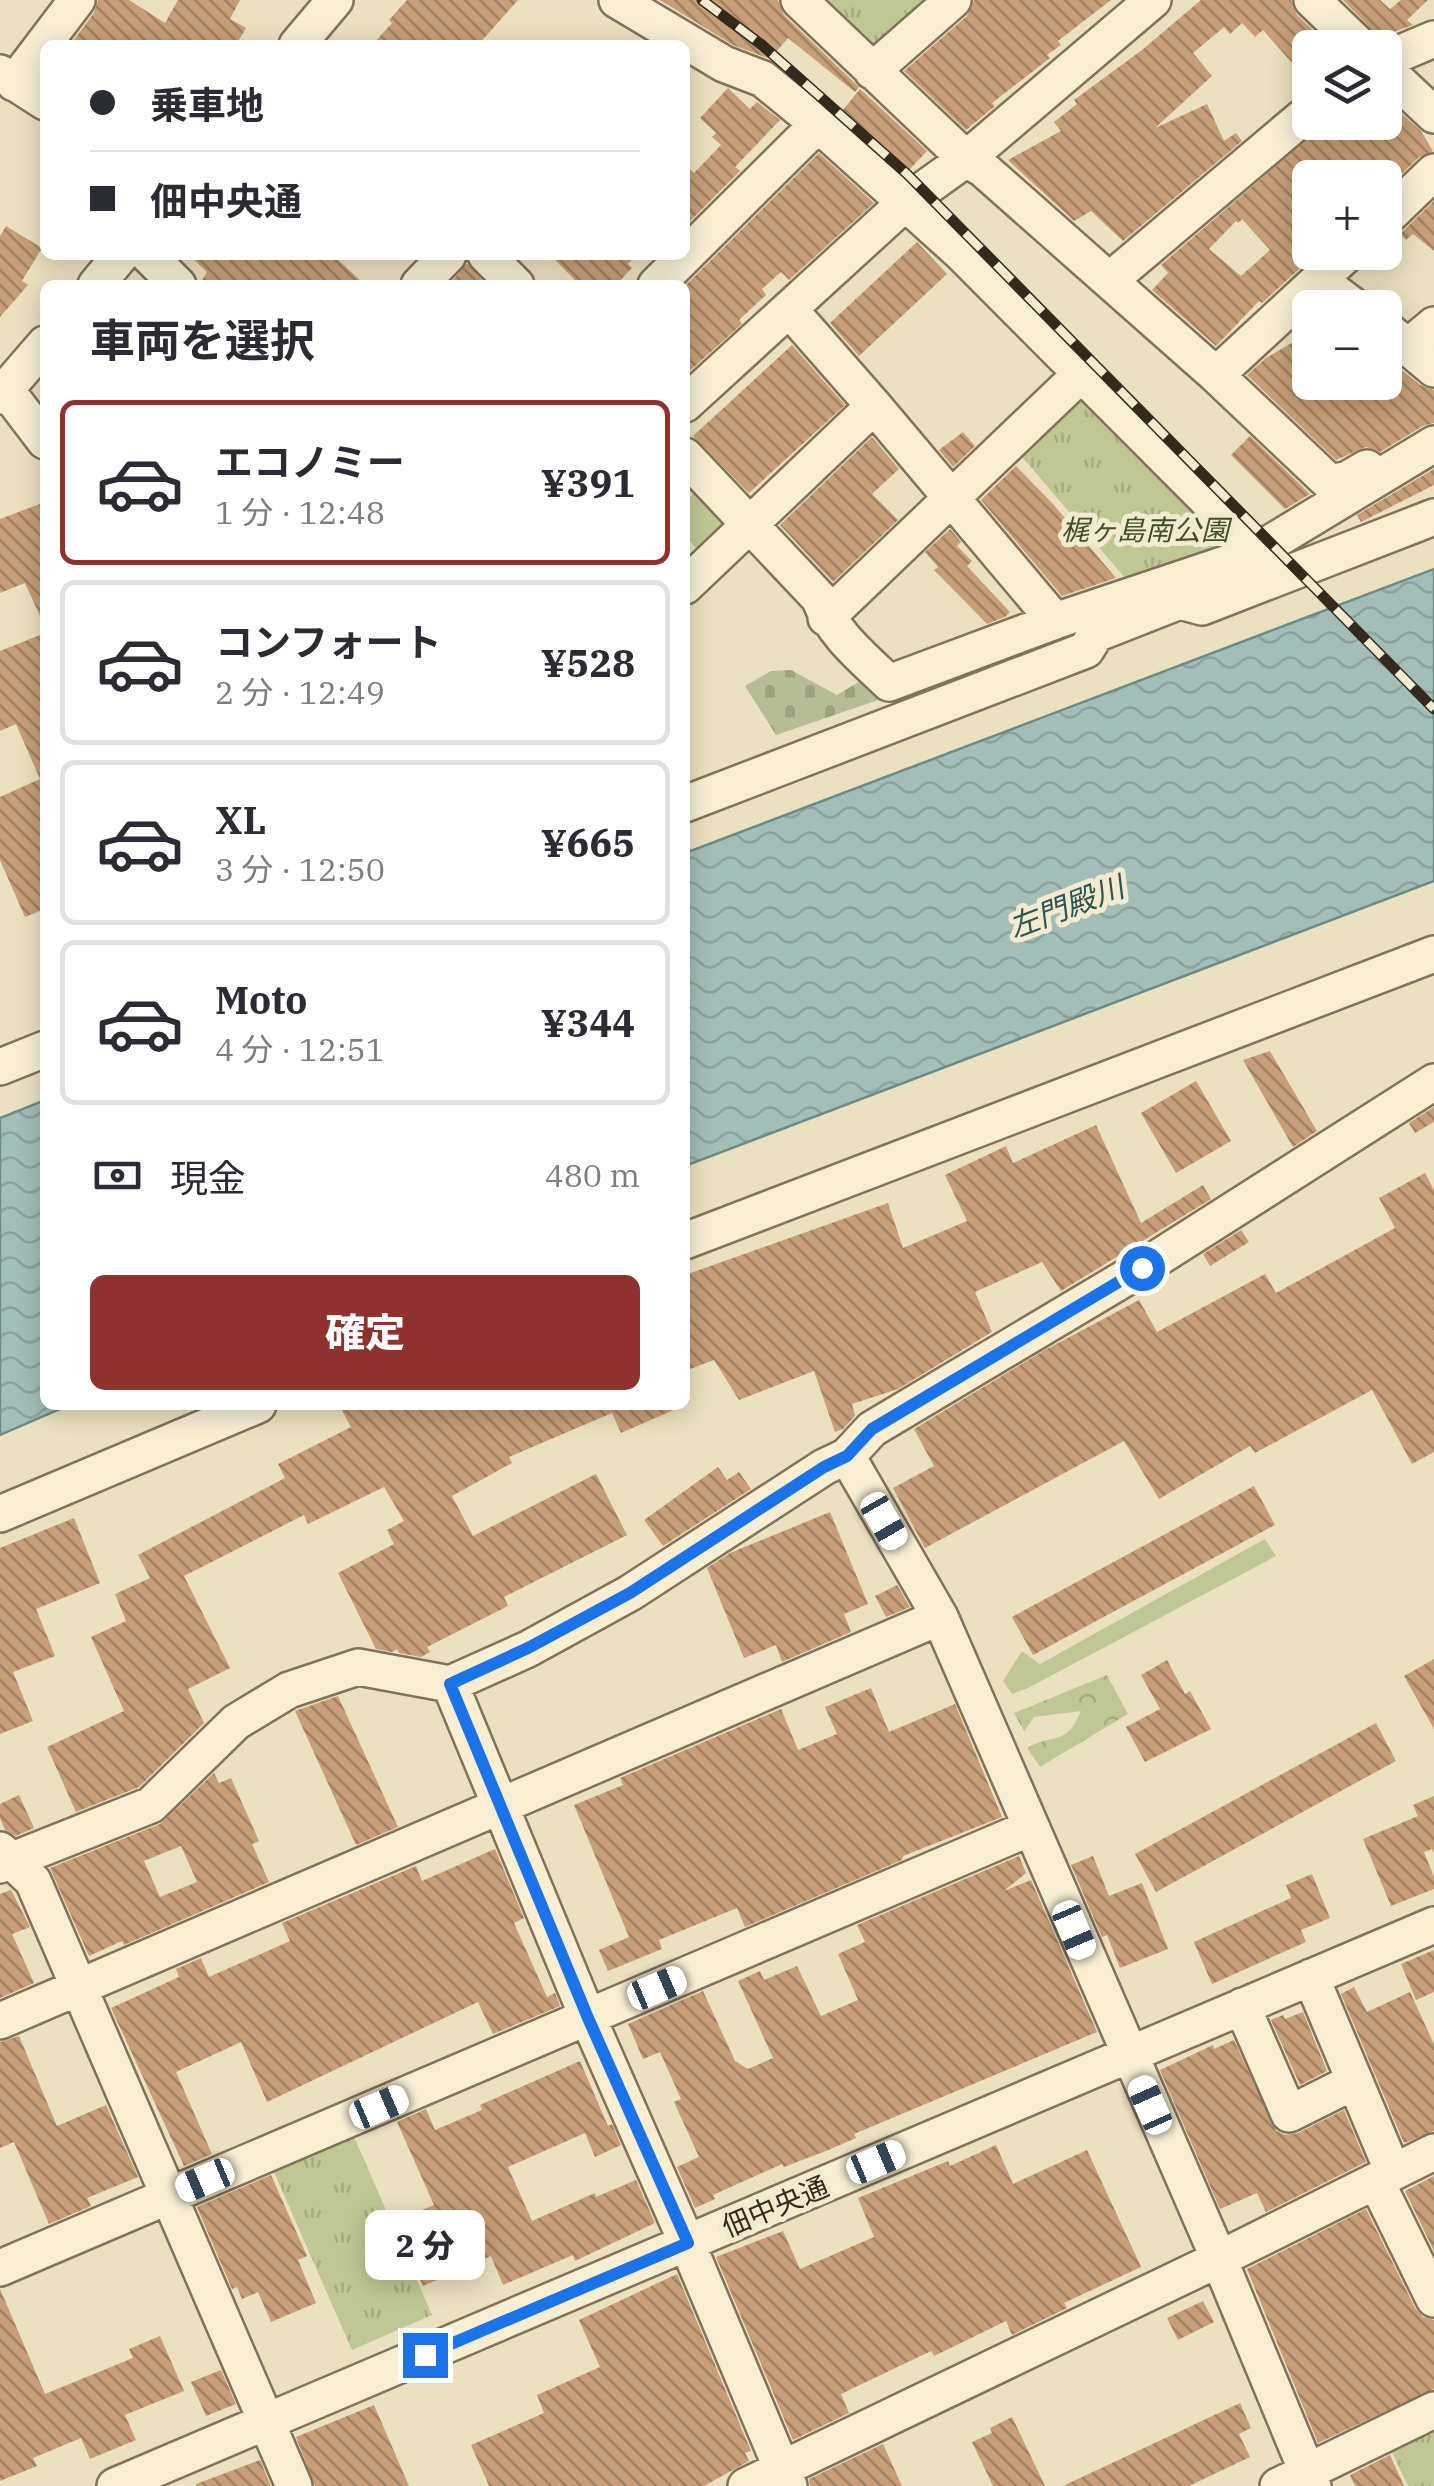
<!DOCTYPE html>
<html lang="ja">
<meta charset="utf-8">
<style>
:root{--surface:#fff;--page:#f7f7f7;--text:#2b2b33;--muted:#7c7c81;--line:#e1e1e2;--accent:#8f322d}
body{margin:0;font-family:"IBM Plex Serif","Noto Sans JP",serif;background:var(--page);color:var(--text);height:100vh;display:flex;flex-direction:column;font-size:38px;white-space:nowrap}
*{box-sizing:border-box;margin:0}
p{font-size:32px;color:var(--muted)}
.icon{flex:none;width:55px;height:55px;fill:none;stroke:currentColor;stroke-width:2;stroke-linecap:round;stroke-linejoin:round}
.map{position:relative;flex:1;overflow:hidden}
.side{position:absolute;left:40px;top:280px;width:650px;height:1130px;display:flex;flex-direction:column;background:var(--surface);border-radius:15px;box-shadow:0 5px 25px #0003}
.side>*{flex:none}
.banner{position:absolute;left:40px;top:40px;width:650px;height:220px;border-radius:15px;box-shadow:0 5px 25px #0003;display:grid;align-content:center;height:220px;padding:0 50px;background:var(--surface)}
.controls{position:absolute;left:1292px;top:30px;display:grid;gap:20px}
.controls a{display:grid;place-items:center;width:110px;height:110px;border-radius:15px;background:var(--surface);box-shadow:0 5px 25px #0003;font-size:50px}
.end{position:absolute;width:45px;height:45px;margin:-22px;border:12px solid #1a73e8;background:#fff;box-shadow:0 0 0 5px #fff}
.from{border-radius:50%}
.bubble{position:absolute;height:70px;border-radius:15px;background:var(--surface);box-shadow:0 5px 25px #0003;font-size:32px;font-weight:800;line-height:70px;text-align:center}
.car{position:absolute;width:30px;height:60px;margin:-30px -15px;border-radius:12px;box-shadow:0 0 8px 2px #0007;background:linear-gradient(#fff 24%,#345 0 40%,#fff 0 76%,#345 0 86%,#fff 0)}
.banner b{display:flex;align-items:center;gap:35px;height:95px;font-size:38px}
.banner b+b{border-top:2px solid var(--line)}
.banner i{width:25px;height:25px;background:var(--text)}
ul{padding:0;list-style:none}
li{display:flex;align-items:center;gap:30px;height:165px;margin:0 20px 15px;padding:0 30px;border:5px solid var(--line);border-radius:15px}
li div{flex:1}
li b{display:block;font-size:38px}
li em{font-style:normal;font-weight:800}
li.current{border-color:var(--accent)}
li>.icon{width:90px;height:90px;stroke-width:1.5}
h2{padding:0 50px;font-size:45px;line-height:120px}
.pay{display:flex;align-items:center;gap:25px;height:110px;padding:0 50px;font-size:38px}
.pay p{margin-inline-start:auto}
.button{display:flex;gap:20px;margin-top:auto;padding:20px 50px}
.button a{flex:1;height:115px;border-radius:15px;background:var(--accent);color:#fff;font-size:40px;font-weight:800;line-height:115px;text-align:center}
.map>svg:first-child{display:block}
.forest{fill:url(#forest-crowns)}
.cemetery{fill:url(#cemetery-stones)}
.park{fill:url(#park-tufts)}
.garden{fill:#bfc895}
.water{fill:url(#water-waves);stroke:#6b8b85;stroke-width:2.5}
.building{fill:url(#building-back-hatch);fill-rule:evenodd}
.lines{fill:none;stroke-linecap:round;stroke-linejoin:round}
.minor-casing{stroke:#837259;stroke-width:40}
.minor{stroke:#f7eed3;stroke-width:35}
.rail-casing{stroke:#34291d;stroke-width:11}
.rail{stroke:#f3ebcf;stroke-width:8;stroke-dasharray:22;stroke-linecap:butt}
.route{stroke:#1a73e8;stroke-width:12}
.labels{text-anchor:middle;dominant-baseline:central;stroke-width:10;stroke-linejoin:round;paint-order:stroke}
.park-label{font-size:28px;font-style:italic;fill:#424f25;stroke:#f3ebcf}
.street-label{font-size:28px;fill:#34291d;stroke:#f3ebcf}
.water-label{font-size:30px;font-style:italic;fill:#2d5353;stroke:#f3ebcf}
</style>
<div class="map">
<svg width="1434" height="2486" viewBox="0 0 1434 2486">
<defs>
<pattern id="forest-crowns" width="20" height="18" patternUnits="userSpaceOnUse" patternTransform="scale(2.5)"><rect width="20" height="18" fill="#bfc895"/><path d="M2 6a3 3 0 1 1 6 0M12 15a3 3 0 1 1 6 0" fill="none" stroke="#a5ac80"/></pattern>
<pattern id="cemetery-stones" width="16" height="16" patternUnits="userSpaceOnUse" patternTransform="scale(2.5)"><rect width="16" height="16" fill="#b6bd94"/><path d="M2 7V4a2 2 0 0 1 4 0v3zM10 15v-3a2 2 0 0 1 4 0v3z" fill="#9da27f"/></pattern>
<pattern id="park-tufts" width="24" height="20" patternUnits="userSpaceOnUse" patternTransform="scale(2.5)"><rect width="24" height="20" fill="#bfc895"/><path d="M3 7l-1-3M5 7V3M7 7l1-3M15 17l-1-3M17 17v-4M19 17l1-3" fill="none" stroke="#a5ac80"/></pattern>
<pattern id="water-waves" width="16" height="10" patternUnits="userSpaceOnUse" patternTransform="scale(2.5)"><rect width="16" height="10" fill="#a3bdb7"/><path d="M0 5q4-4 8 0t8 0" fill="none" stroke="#8da29d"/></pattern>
<pattern id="building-back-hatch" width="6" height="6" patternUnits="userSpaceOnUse" patternTransform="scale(2.5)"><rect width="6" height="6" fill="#c79e78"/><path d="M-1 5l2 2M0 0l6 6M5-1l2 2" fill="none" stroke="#a28162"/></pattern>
</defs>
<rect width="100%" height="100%" fill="#ebe1c0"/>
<path class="forest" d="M 1107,1675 L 1128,1714 L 1040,1767 L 1027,1748 C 1054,1733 1067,1746 1081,1711 L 1034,1717 L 1024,1731 L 1014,1713 Z"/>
<path class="cemetery" d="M 791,670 L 837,695 L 870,675 L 890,696 L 776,735 L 745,686 L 771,671 Z"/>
<path class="park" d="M 817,0 L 938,0 L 880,50 L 865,50 Z
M 1089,400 L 1223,543 L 1221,553 L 1130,584 L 1019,453 L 1073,401 Z
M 354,2137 L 432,2315 L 352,2350 L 274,2172 Z
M 1434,2428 L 1434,2486 L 1408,2486 L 1390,2448 Z"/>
<path class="garden" d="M 699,489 L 729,522 L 702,555 L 685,536 L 685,501 Z
M 1265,1539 L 1276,1556 L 1028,1688 L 1012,1694 L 1003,1681 L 1022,1651 L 1040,1664 Z"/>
<path class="water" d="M 1434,569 L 1434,881 L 685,1166 L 685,853 Z
M 45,1100 L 45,1405 L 69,1405 L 0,1435 L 0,1118 Z"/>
<path class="building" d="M 98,0 L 129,0 L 165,23 L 178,0 L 240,0 L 230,19 L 246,28 L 236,45 L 70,45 L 94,13 Z
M 407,0 L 518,0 L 478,45 L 372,45 L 392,23 L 389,20 Z
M 660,0 L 778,0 L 784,15 L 859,87 L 855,92 L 788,38 L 770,59 L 733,45 Z
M 974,0 L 1111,0 L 1058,41 L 1061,45 L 1047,55 L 1050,58 L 992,103 L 995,106 L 966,130 L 904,71 L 967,16 Z
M 1201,0 L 1291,0 L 1297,15 L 1314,31 L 1319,48 L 1310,48 L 1310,57 L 1294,65 L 1263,30 L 1255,37 L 1242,23 L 1230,34 L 1224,27 L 1193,53 L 1212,76 L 1155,128 L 1207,104 L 1224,141 L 1236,133 L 1242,141 L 1123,241 L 1091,211 L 1074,221 L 1008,160 L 1061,131 L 1054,122 L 1077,104 L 1074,100 L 1142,50 Z
M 1343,0 L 1380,0 L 1390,9 L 1401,0 L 1428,0 L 1407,20 L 1413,25 L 1379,37 Z
M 728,88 L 750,109 L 757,102 L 780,120 L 735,167 L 740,171 L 685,226 L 685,164 L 694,173 L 721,145 L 712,137 L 716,133 L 700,118 Z
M 860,89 L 927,151 L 905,174 L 839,115 Z
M 1396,109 L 1421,131 L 1433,151 L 1419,157 L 1385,190 L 1385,178 L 1310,178 L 1312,257 L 1262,303 L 1259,301 L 1216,346 L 1152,290 L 1168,273 L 1161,265 L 1327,122 L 1385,122 L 1385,114 ZM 1242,219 L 1270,250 L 1241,276 L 1209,249 L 1236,221 L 1238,223 Z
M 819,153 L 874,203 L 789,280 L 781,272 L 762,289 L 766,295 L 739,320 L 742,324 L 685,375 L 685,286 Z
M 1434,201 L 1434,251 L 1413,234 L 1406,240 L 1400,234 Z
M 6,226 L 42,248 L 22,281 L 28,285 L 0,317 L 0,236 Z
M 917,242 L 947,274 L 859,356 L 830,323 Z
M 189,255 L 333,255 L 365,285 L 199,285 L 207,272 Z
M 550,255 L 636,255 L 628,264 L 632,268 L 616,285 L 580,285 Z
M 468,264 L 486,285 L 449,285 L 466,264 Z
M 1310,332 L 1310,382 L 1325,382 L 1330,391 L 1347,382 L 1385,382 L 1385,356 L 1420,385 L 1434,390 L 1434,423 L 1423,426 L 1380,452 L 1366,447 L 1336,460 L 1247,375 L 1266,358 Z
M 792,345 L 845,405 L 749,493 L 693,436 Z
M 963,432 L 975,446 L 953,467 L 939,450 Z
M 1250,436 L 1310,494 L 1285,509 L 1231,455 Z
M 872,437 L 899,469 L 872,494 L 898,520 L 833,582 L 780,525 Z
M 1016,466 L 1053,504 L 1116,578 L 1062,596 L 981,500 Z
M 1434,469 L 1434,485 L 1361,522 L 1357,515 Z
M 45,502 L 45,627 L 25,583 L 0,593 L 0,519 Z
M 950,529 L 961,542 L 957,546 L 972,561 L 967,566 L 1010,612 L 1005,617 L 987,624 L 934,570 L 938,567 L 925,552 Z
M 45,633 L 45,909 L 25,917 L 0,860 L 0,797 L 40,779 L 16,724 L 0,731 L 0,651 Z
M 1270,1051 L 1317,1131 L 1293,1147 L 1243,1060 Z
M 1196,1081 L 1231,1141 L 1176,1173 L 1141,1113 Z
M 1434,1107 L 1434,1122 L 1415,1133 L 1409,1123 Z
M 1096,1125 L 1141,1223 L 1203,1185 L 1211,1199 L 1061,1291 L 1042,1262 L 975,1292 L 992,1332 L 898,1389 L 852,1404 L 855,1416 L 843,1429 L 835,1432 L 814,1371 L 739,1400 L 714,1360 L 685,1371 L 685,1275 L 888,1203 L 903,1248 L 967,1221 L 945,1175 L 1006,1146 L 1013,1163 Z
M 1425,1173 L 1434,1190 L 1434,1452 L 1412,1464 L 1372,1390 L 1255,1453 L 1250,1446 L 1159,1499 L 1124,1441 L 925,1548 L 893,1488 L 934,1466 L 914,1429 L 1045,1350 L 1139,1300 L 1157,1332 L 1265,1274 L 1276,1293 L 1395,1228 L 1379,1198 Z
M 1241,1230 L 1249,1242 L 1210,1266 L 1203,1254 Z
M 339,1405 L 685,1405 L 621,1433 L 612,1413 L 509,1457 L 512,1463 L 452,1496 L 473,1536 L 596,1474 L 627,1535 L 504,1597 L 508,1606 L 427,1647 L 430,1652 L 421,1657 L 399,1653 L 397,1649 L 392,1652 L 376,1649 L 338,1573 L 394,1544 L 387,1530 L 404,1521 L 384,1487 L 308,1524 L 304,1515 L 184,1576 L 230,1668 L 188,1689 L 204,1723 L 139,1787 L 76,1812 L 47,1747 L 124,1711 L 91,1637 L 126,1621 L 115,1594 L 150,1578 L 138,1555 L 285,1478 L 278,1464 L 351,1427 Z
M 718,1467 L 727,1480 L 739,1472 L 751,1489 L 663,1546 L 644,1520 Z
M 1254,1486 L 1275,1525 L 1033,1655 L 1012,1617 Z
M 830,1512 L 868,1604 L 844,1614 L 851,1632 L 782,1662 L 776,1645 L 744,1658 L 707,1568 L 730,1553 Z
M 74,1518 L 100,1583 L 36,1609 L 55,1656 L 13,1672 L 33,1721 L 0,1734 L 0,1548 Z
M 897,1585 L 910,1607 L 886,1617 L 875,1596 Z
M 1434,1659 L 1434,1729 L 1404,1676 Z
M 1167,1660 L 1185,1694 L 1190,1691 L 1211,1729 L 1145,1762 L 1126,1727 L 1160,1709 L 1141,1675 Z
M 871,1688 L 889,1732 L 955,1704 L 1002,1817 L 903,1856 L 902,1860 L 745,1927 L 737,1908 L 659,1940 L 662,1949 L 608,1971 L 599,1950 L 629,1937 L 574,1805 L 623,1785 L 620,1778 L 781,1709 L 798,1750 L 837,1734 L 825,1707 Z
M 338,1696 L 398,1827 L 356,1845 L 295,1711 Z
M 1376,1723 L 1396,1761 L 1156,1892 L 1135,1854 Z
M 214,1773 L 219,1783 L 231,1778 L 259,1841 L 252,1844 L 269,1882 L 124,1945 L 122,1941 L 89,1956 L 50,1868 L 160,1824 ZM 181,1846 L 197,1882 L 160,1897 L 144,1861 Z
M 19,1795 L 34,1828 L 16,1836 L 5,1830 L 0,1818 L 0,1804 Z
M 1434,1796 L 1434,1853 L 1432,1849 L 1424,1852 L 1434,1877 L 1434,1889 L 1391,1906 L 1363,1839 L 1418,1816 L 1413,1805 Z
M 495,1849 L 524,1918 L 514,1923 L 547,1997 L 555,1993 L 560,2006 L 493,2034 L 478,2002 L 267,2102 L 241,2042 L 176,2072 L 212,2154 L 184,2166 L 111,2008 L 179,1977 L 176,1969 L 201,1958 L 209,1977 L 290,1941 L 282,1923 L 416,1866 L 422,1881 Z
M 1019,1856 L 1026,1873 L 1004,1891 L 1031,1880 L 1097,2032 L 854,2134 L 856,2138 L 826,2151 L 784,2167 L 782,2164 L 713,2195 L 715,2199 L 695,2208 L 677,2167 L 699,2157 L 674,2102 L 681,2099 L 660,2052 L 643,2059 L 628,2024 L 703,1991 L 735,2061 L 748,2069 L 773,2058 L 738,1981 L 760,1971 L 764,1980 L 797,1966 L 821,2016 L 858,2000 L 838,1954 L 865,1942 L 857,1925 Z
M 1093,1856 L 1109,1896 L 1142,1883 L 1168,1949 L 1120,1968 L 1107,1935 L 1102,1937 L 1071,1865 Z
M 1312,1874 L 1330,1918 L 1301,1930 L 1306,1942 L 1212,1984 L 1194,1942 L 1291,1898 L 1286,1885 Z
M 11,1890 L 30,1927 L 12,1934 L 34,1983 L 0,1998 L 0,1894 Z
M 1434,1950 L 1434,1992 L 1416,2000 L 1401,1964 Z
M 1354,1987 L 1367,2012 L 1410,1992 L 1434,2044 L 1434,2131 L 1404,2143 L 1341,1994 Z
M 1303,2012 L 1327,2071 L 1300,2085 L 1271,2020 L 1283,2015 L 1285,2019 Z
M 19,2036 L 57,2126 L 106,2105 L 138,2177 L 87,2198 L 91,2206 L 49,2224 L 14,2142 L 0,2148 L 0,2042 Z
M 1234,2040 L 1276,2131 L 1286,2135 L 1298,2133 L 1344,2110 L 1366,2162 L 1266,2212 L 1257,2193 L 1220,2209 L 1160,2070 L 1213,2045 L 1214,2049 Z
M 580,2061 L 608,2126 L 612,2124 L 621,2145 L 595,2157 L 585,2133 L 508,2167 L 532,2221 L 595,2193 L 596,2197 L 636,2180 L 655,2223 L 575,2261 L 573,2255 L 503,2285 L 491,2256 L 423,2286 L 394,2222 L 434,2205 L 397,2122 L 426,2109 L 435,2130 L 482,2110 L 480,2105 Z
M 996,2145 L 1013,2184 L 1087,2150 L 1141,2267 L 1064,2303 L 1067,2308 L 1012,2335 L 1006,2321 L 934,2356 L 931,2351 L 841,2394 L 849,2413 L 793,2440 L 716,2257 L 783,2231 L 800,2269 L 874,2237 L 858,2198 L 948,2161 L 950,2166 Z
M 271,2175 L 307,2256 L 298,2260 L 316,2303 L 271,2322 L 258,2292 L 242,2299 L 237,2287 L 232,2289 L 197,2207 Z
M 1434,2176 L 1434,2251 L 1405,2191 Z
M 1366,2209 L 1415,2308 L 1423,2317 L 1434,2320 L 1434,2389 L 1318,2443 L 1247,2269 Z
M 677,2274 L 751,2451 L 745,2453 L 749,2461 L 704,2486 L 489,2486 L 471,2445 L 544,2413 L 537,2395 L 600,2367 L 579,2320 Z
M 0,2289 L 45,2394 L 133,2358 L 129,2349 L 160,2336 L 184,2391 L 125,2415 L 136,2440 L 90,2459 L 81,2438 L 33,2458 L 37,2466 L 0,2481 Z
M 1203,2301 L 1214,2322 L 1178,2340 L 1167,2318 Z
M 221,2370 L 236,2404 L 206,2416 L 191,2382 Z
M 1240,2403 L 1251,2428 L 1239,2434 L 1250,2457 L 1189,2486 L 1063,2486 Z
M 374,2405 L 409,2486 L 315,2486 L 296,2437 Z
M 1012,2417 L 1045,2486 L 993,2486 L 972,2442 L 992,2433 L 990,2428 Z
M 883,2444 L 902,2486 L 810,2486 L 809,2479 Z
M 1390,2455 L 1404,2486 L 1355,2486 L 1350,2475 Z
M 260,2460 L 271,2486 L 196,2486 L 196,2484 Z"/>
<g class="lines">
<defs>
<path id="minor" d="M 617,0 L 724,64 L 763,79 L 818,124 L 960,252 L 1247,540 L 1249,556
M 799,0 L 966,159 L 983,169 L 1216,375 L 1330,483 L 1348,479 L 1367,468
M 1312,0 L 1362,48
M 297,45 L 335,0
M 1385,57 L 1396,55 L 1434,39
M 1385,69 L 1434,115
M 872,71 L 953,0
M 0,73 L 45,102
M 14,83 L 77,0
M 1385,219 L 1434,172
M 148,255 L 178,285
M 486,255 L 516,285
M 1110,280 L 1310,111
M 1320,281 L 1356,308
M 96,285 L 121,255
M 419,285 L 448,255
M 656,285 L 818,124
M 789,309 L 874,406 L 1055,621
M 1385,328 L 1434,369
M 1409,346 L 1434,325
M 1216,375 L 1349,252
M 6,390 L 45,441
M 0,396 L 45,344
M 685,404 L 906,202 L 966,159 L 1153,0
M 685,456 L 819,598 C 833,634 862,657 889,683 L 1055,621 L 1249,556 L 1434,444
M 685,586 L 874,406
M 826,618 L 1081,374
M 685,804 L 1086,650 L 1096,634 L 1180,601 L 1202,607 L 1434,517
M 0,1067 L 45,1049
M 685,1241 L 1434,954
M 847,1456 L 940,1617 L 1219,2259 L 1313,2486
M 0,1514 L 258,1405
M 450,1684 L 588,2018 L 687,2243 L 789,2486
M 0,1850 L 33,1881 L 294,2486
M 0,1865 L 151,1805 L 236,1722 L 289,1690 L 358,1667 L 450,1684 L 528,1649 L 630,1593 L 824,1467 L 847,1456 L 872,1429 L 1142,1268 L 1434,1082
M 1311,1977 L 1393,2172
M 1242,2006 L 1289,2114 L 1355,2081
M 0,2021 L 940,1617
M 1376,2181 L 1434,2299
M 0,2268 L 1030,1828
M 115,2486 L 1434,1925
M 746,2486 L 1219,2259 L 1434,2152
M 1278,2486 L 1434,2410"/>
</defs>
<use href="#minor" class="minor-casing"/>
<use href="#minor" class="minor"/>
<defs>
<path id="rail" d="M 702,0 L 762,45 L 907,174 L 1434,709"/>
</defs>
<use href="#rail" class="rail-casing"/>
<use href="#rail" class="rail"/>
</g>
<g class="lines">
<path class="route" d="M 425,2355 L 688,2243 L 588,2018 L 450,1684 L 528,1648 L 630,1593 L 824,1467 L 847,1456 L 872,1429 L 1142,1268"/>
</g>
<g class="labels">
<g class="park-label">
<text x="1145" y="529">梶ヶ島南公園</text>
</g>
<g class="street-label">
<text transform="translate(775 2206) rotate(-23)">佃中央通</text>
</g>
<g class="water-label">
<text transform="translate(1066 906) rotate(-21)">左門殿川</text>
</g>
</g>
</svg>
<div class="controls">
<a><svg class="icon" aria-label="layers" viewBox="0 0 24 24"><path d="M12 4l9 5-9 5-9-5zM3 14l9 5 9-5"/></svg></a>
<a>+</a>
<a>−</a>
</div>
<i class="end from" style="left:1142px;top:1268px"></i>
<i class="end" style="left:425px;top:2355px"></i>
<div class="bubble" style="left:365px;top:2210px;width:120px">2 分</div>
<i class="car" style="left:884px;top:1521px;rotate:150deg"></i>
<i class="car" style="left:1074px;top:1930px;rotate:157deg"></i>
<i class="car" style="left:657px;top:1988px;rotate:67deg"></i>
<i class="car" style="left:1150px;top:2105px;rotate:336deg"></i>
<i class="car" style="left:379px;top:2107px;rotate:67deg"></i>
<i class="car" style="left:876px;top:2162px;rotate:67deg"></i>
<i class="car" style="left:205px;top:2180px;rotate:247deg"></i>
<div class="banner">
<b><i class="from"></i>乗車地</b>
<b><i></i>佃中央通</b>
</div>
<section class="side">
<h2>車両を選択</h2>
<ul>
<li class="current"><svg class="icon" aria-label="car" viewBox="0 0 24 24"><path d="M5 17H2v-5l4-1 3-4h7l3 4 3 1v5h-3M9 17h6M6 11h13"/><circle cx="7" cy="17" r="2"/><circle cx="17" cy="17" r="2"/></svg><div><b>エコノミー</b><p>1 分 · 12:48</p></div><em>¥391</em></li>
<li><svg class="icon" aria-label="car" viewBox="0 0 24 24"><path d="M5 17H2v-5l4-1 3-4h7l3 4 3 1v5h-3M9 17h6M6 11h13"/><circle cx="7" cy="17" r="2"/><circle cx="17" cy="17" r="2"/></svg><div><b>コンフォート</b><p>2 分 · 12:49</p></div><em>¥528</em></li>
<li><svg class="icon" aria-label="car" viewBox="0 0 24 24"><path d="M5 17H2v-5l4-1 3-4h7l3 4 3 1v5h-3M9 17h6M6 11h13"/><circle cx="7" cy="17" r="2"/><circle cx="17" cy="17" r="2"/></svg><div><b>XL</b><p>3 分 · 12:50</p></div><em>¥665</em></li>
<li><svg class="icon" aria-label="car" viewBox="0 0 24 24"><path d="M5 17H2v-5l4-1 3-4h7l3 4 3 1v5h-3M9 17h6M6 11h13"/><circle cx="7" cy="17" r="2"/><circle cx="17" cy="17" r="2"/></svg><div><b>Moto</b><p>4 分 · 12:51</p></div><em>¥344</em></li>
</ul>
<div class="pay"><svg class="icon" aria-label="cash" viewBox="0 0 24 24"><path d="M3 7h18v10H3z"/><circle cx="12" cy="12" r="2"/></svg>現金<p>480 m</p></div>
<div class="button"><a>確定</a></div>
</section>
</div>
